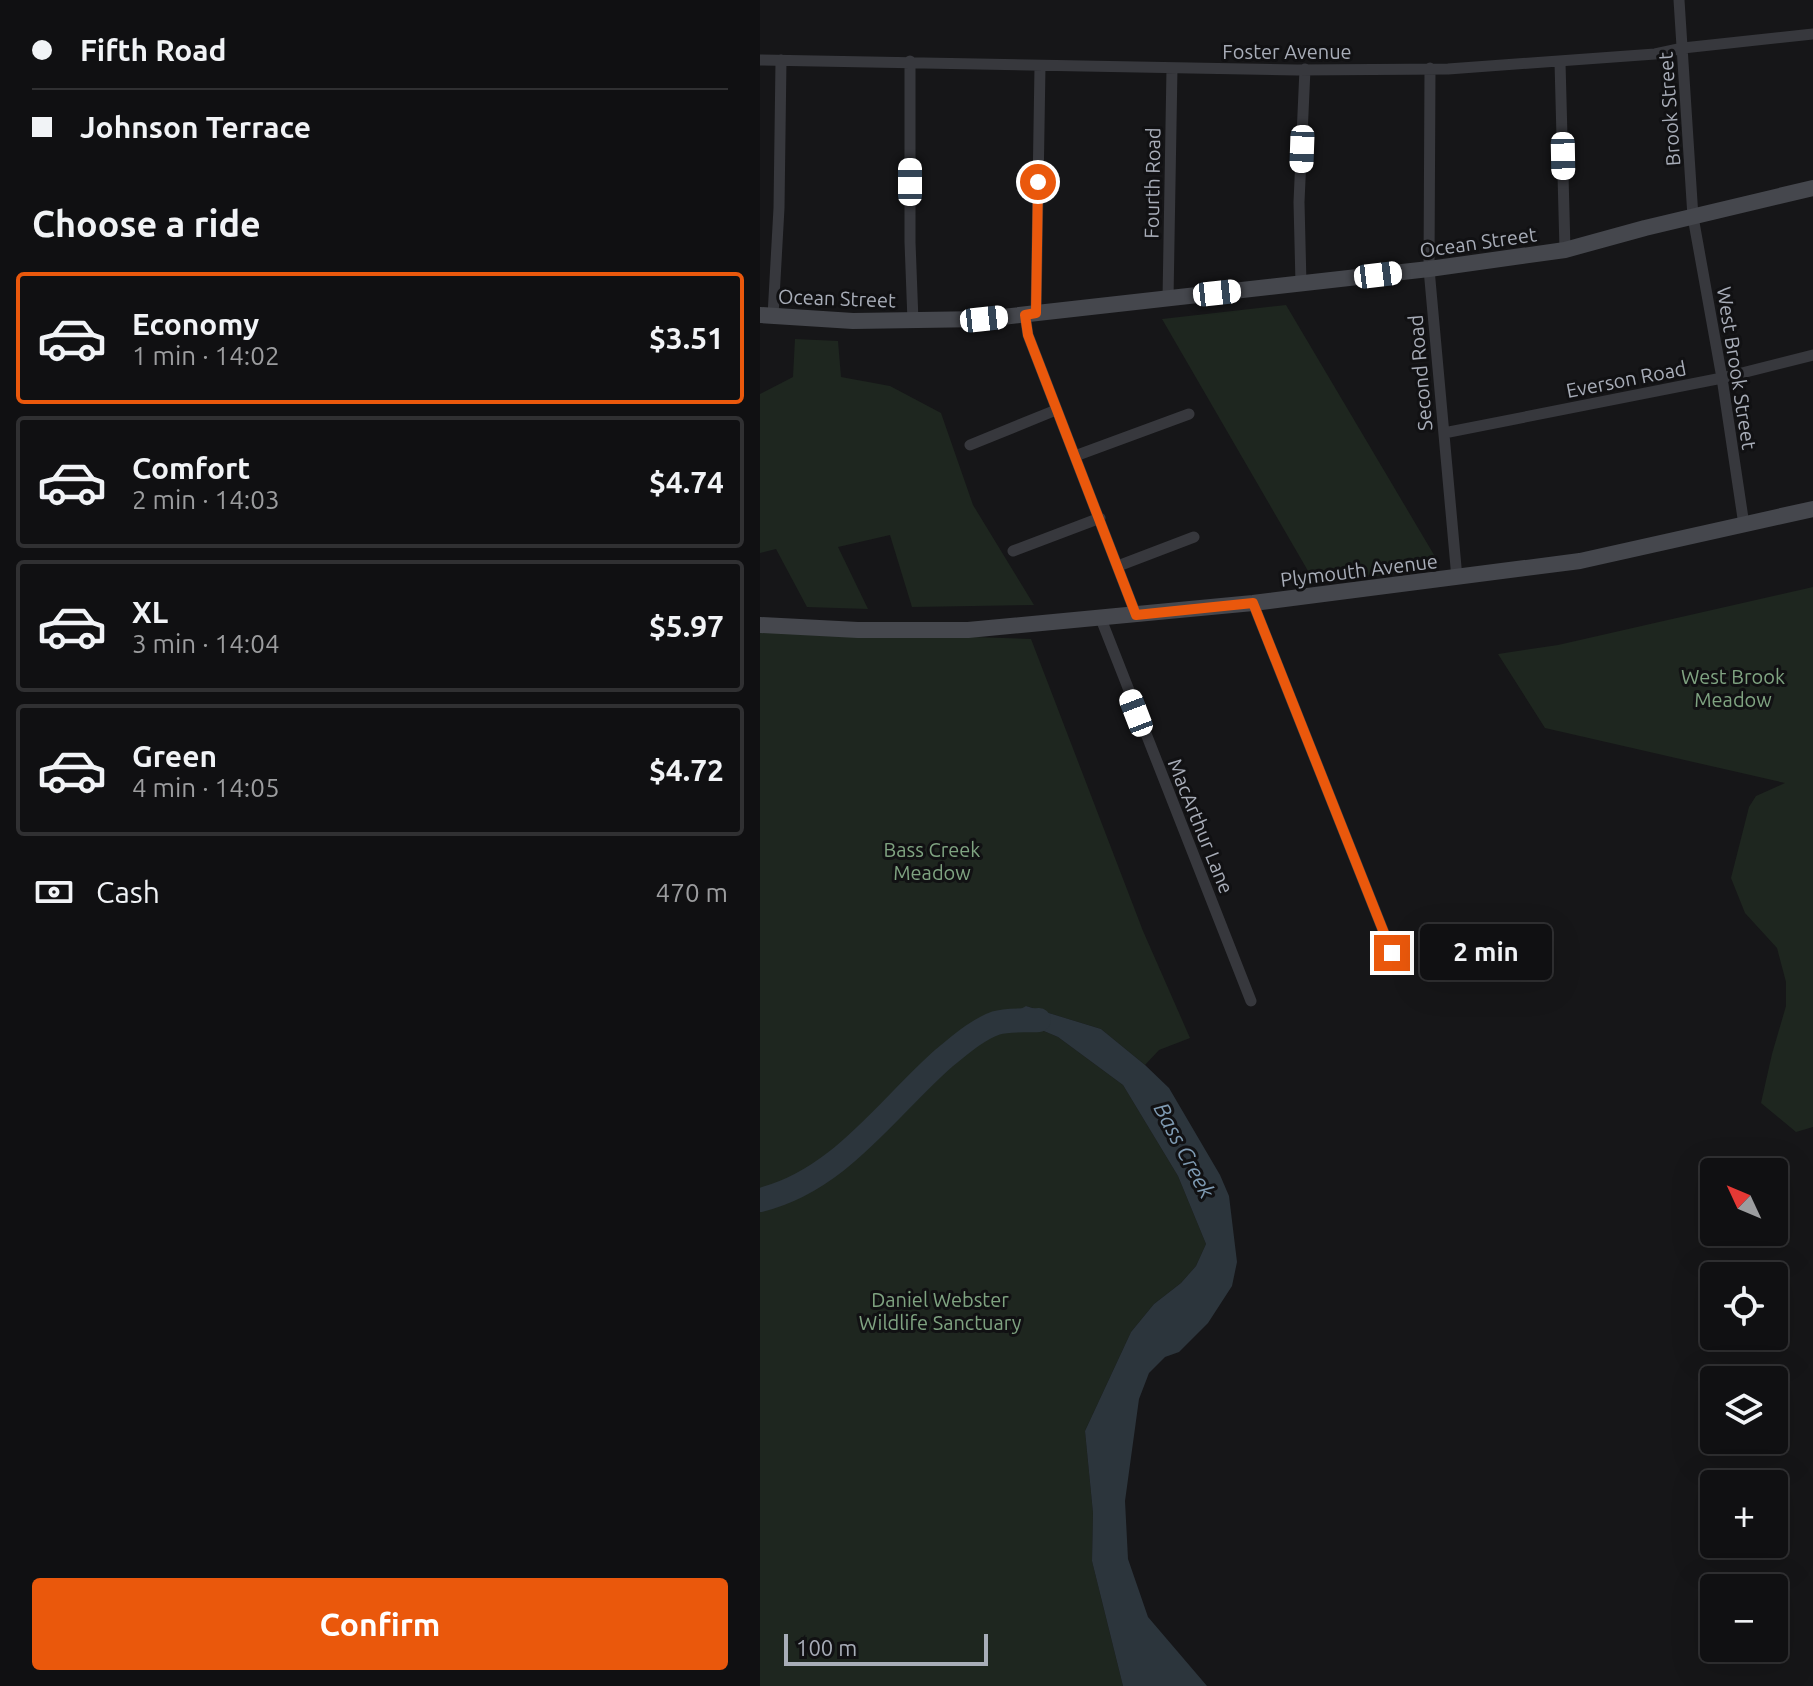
<!DOCTYPE html>
<meta charset="utf-8">
<style>
body{margin:0;font-family:Ubuntu,sans-serif;background:#1e1e20;color:#f1f3f6;height:100vh;display:flex;flex-direction:column;font-size:30px;white-space:nowrap}
*{box-sizing:border-box;margin:0}
p{font-size:26px;color:#9c9d9f}
.icon{flex:none;width:44px;height:44px;fill:none;stroke:currentColor;stroke-width:2;stroke-linecap:round;stroke-linejoin:round}
.map{position:relative;flex:1;overflow:hidden}
.panel{display:flex;flex-direction:column;background:#101012;width:760px}
.panel>*{flex:none}
.top-card{display:grid;align-content:center;height:176px;padding:0 32px;background:#101012}
.needle{width:52px;rotate:314deg}
.controls{position:absolute;left:940px;top:1158px;display:grid;gap:16px}
.controls a{display:grid;place-items:center;width:88px;height:88px;border-radius:8px;background:#101012;box-shadow:0 8px 32px #0002,0 0 0 2px #303032;font-size:40px}
.scale{position:absolute;left:24px;bottom:20px;width:204px;box-sizing:border-box;padding-left:8px;border:4px solid #a8adb8;border-top:0;font-size:22px;line-height:28px;white-space:nowrap;color:#a8adb8;-webkit-text-stroke:6px #111113;paint-order:stroke}
.end{position:absolute;width:36px;height:36px;margin:-18px;border:10px solid #ea580c;background:#fff;box-shadow:0 0 0 4px #fff}
.from{border-radius:50%}
.bubble{position:absolute;height:56px;border-radius:8px;background:#101012;box-shadow:0 8px 32px #0002,0 0 0 2px #303032;font-size:26px;font-weight:700;line-height:56px;text-align:center}
.car{position:absolute;width:24px;height:48px;margin:-24px -12px;border-radius:10px;box-shadow:0 0 6px 2px #0007;background:linear-gradient(#fff 24%,#345 0 40%,#fff 0 76%,#345 0 86%,#fff 0)}
.top-card b{display:flex;align-items:center;gap:28px;height:76px;font-size:30px}
.top-card b+b{border-top:2px solid #303032}
.top-card i{width:20px;height:20px;background:#f1f3f6}
ul{padding:0;list-style:none}
li{display:flex;align-items:center;gap:24px;height:132px;margin:0 16px 12px;padding:0 16px;border:4px solid #303032;border-radius:8px}
li div{flex:1}
li b{display:block;font-size:30px}
li em{font-style:normal;font-weight:700}
li.selected{border-color:#ea580c}
li>.icon{width:72px;height:72px;stroke-width:1.5}
h2{padding:0 32px;font-size:36px;line-height:96px}
.pay{display:flex;align-items:center;gap:20px;height:88px;padding:0 32px;font-size:30px}
.pay p{margin-inline-start:auto}
.button{display:flex;gap:16px;margin-top:auto;padding:16px 32px}
.button a{flex:1;height:92px;border-radius:8px;background:#ea580c;color:#fff;font-size:32px;font-weight:700;line-height:92px;text-align:center}
main{display:flex;flex:1;min-height:0}
.map>svg:first-child{display:block}
</style>
<main>
<section class="panel">
<div class="top-card">
<b><i class="from"></i>Fifth Road</b>
<b><i></i>Johnson Terrace</b>
</div>
<h2>Choose a ride</h2>
<ul>
<li class="selected"><svg class="icon" aria-label="car" viewBox="0 0 24 24"><path d="M5 17H2v-5l4-1 3-4h7l3 4 3 1v5h-3M9 17h6M6 11h13"/><circle cx="7" cy="17" r="2"/><circle cx="17" cy="17" r="2"/></svg><div><b>Economy</b><p>1 min · 14:02</p></div><em>$3.51</em></li>
<li><svg class="icon" aria-label="car" viewBox="0 0 24 24"><path d="M5 17H2v-5l4-1 3-4h7l3 4 3 1v5h-3M9 17h6M6 11h13"/><circle cx="7" cy="17" r="2"/><circle cx="17" cy="17" r="2"/></svg><div><b>Comfort</b><p>2 min · 14:03</p></div><em>$4.74</em></li>
<li><svg class="icon" aria-label="car" viewBox="0 0 24 24"><path d="M5 17H2v-5l4-1 3-4h7l3 4 3 1v5h-3M9 17h6M6 11h13"/><circle cx="7" cy="17" r="2"/><circle cx="17" cy="17" r="2"/></svg><div><b>XL</b><p>3 min · 14:04</p></div><em>$5.97</em></li>
<li><svg class="icon" aria-label="car" viewBox="0 0 24 24"><path d="M5 17H2v-5l4-1 3-4h7l3 4 3 1v5h-3M9 17h6M6 11h13"/><circle cx="7" cy="17" r="2"/><circle cx="17" cy="17" r="2"/></svg><div><b>Green</b><p>4 min · 14:05</p></div><em>$4.72</em></li>
</ul>
<div class="pay"><svg class="icon" aria-label="cash" viewBox="0 0 24 24"><path d="M3 7h18v10H3z"/><circle cx="12" cy="12" r="2"/></svg>Cash<p>470 m</p></div>
<div class="button"><a>Confirm</a></div>
</section>
<div class="map">
<svg width="1053" height="1686" viewBox="0 0 1053 1686">
<rect width="100%" height="100%" fill="#161618"/>
<path fill="#1e261f" d="M526 305 680 565 666 570 555 583 402 319Z
M35 339 78 341 81 377 130 386 181 413 213 505 274 605 152 607 130 535 78 547 108 609 47 607 16 549 0 553V394L33 377Z
M1053 587V1127L1036 1132 1001 1103 1012 1054 1026 1006V982L1017 948 985 913 971 878 989 807 996 796 1025 783 785 728 738 654 798 645Z
M0 630 271 639 383 931 430 1038 399 1050 385 1065 341 1029 266 1006 250 1028 279 1029 298 1037 363 1085 418 1176 446 1244 436 1266 421 1283 394 1304 371 1332 325 1431 333 1513 332 1561 363 1686H0Z"/>
<path fill="#2c353c" d="M266 1006 341 1029 385 1065 409 1088 460 1175 469 1196 477 1262 472 1286 448 1323 419 1352 405 1357 389 1373 379 1399 365 1501 368 1559 388 1617 447 1686H363L332 1561 333 1513 325 1431 371 1332 394 1304 421 1283 436 1266 446 1244 418 1176 363 1085 298 1037 279 1029 250 1028 249 1021 254 1013Z"/>
<g fill="none" stroke-linecap="round" stroke-linejoin="round">
<path stroke="#2c353c" stroke-width="24" d="M0 1200C79 1181 127 1108 184 1058 199 1046 218 1029 236 1023 248 1019 265 1021 279 1020"/>
<path stroke="#37383d" stroke-width="11" d="M919 0 933 217 962 378 984 525
M0 60 537 70 688 69 895 54 923 48 1053 34
M150 61V242L153 321
M800 62 805 250
M670 68 669 269 697 578
M541 284 539 202 545 69
M408 299 412 68
M276 313 280 66
M265 315 268 335 376 615
M13 316 19 208 21 60
M684 433 962 378 1053 355
M210 445 296 410
M315 456 429 414
M253 551 340 518
M358 566 434 537
M493 603 632 953
M341 619 491 1001"/>
<path stroke="#45474d" stroke-width="16" d="M0 315 93 321 224 319 669 269 805 250 885 228 1053 188
M0 625 98 630H208L493 603 820 561 1053 509"/>
</g>
<g fill="none" stroke-linecap="round" stroke-linejoin="round">
<path stroke="#ea580c" stroke-width="10" d="M278 182 276 313 265 315 268 335 376 615 493 603 632 953"/>
</g>
<g text-anchor="middle" dominant-baseline="central" stroke-width="6" stroke-linejoin="round" paint-order="stroke">
<g font-size="20" fill="#a8adb8" stroke="#111113">
<text x="527" y="51">Foster Avenue</text>
<text transform="translate(909 109) rotate(-94)">Brook Street</text>
<text transform="translate(392 183) rotate(-89)">Fourth Road</text>
<text transform="translate(718 242) rotate(-8)">Ocean Street</text>
<text transform="translate(77 298) rotate(2)">Ocean Street</text>
<text transform="translate(977 368) rotate(81)">West Brook Street</text>
<text transform="translate(660 373) rotate(-95)">Second Road</text>
<text transform="translate(866 379) rotate(-11)">Everson Road</text>
<text transform="translate(599 570) rotate(-7)">Plymouth Avenue</text>
<text transform="translate(441 826) rotate(68)">MacArthur Lane</text>
</g>
<g font-size="20" fill="#7fa381" stroke="#111113">
<text x="973" y="676">West Brook<tspan x="973" dy="23">Meadow</tspan></text>
<text x="172" y="849">Bass Creek<tspan x="172" dy="23">Meadow</tspan></text>
<text x="180" y="1299">Daniel Webster<tspan x="180" dy="23">Wildlife Sanctuary</tspan></text>
</g>
<g font-size="22" font-style="italic" fill="#7f9bb3" stroke="#111113">
<text transform="translate(425 1150) rotate(62)">Bass Creek</text>
</g>
</g>
</svg>
<div class="controls">
<a><svg class="needle" viewBox="-14 -14 28 28"><path d="M0-13l5 13h-10z" fill="#e53935"/><path d="M0 13l5-13h-10z" fill="#9c9d9f"/></svg></a>
<a><svg class="icon" aria-label="locate" viewBox="0 0 24 24"><circle cx="12" cy="12" r="6"/><path d="M12 2v4M12 18v4M2 12h4M18 12h4"/></svg></a>
<a><svg class="icon" aria-label="layers" viewBox="0 0 24 24"><path d="M12 4l9 5-9 5-9-5zM3 14l9 5 9-5"/></svg></a>
<a>+</a>
<a>−</a>
</div>
<div class="scale">100 m</div>
<i class="end from" style="left:278px;top:182px"></i>
<i class="end" style="left:632px;top:953px"></i>
<div class="bubble" style="left:660px;top:924px;width:132px">2 min</div>
<i class="car" style="left:542px;top:149px;rotate:182deg"></i>
<i class="car" style="left:803px;top:156px;rotate:179deg"></i>
<i class="car" style="left:150px;top:182px;rotate:0deg"></i>
<i class="car" style="left:618px;top:275px;rotate:83deg"></i>
<i class="car" style="left:457px;top:293px;rotate:84deg"></i>
<i class="car" style="left:224px;top:319px;rotate:84deg"></i>
<i class="car" style="left:376px;top:713px;rotate:339deg"></i>
</div>
</main>
